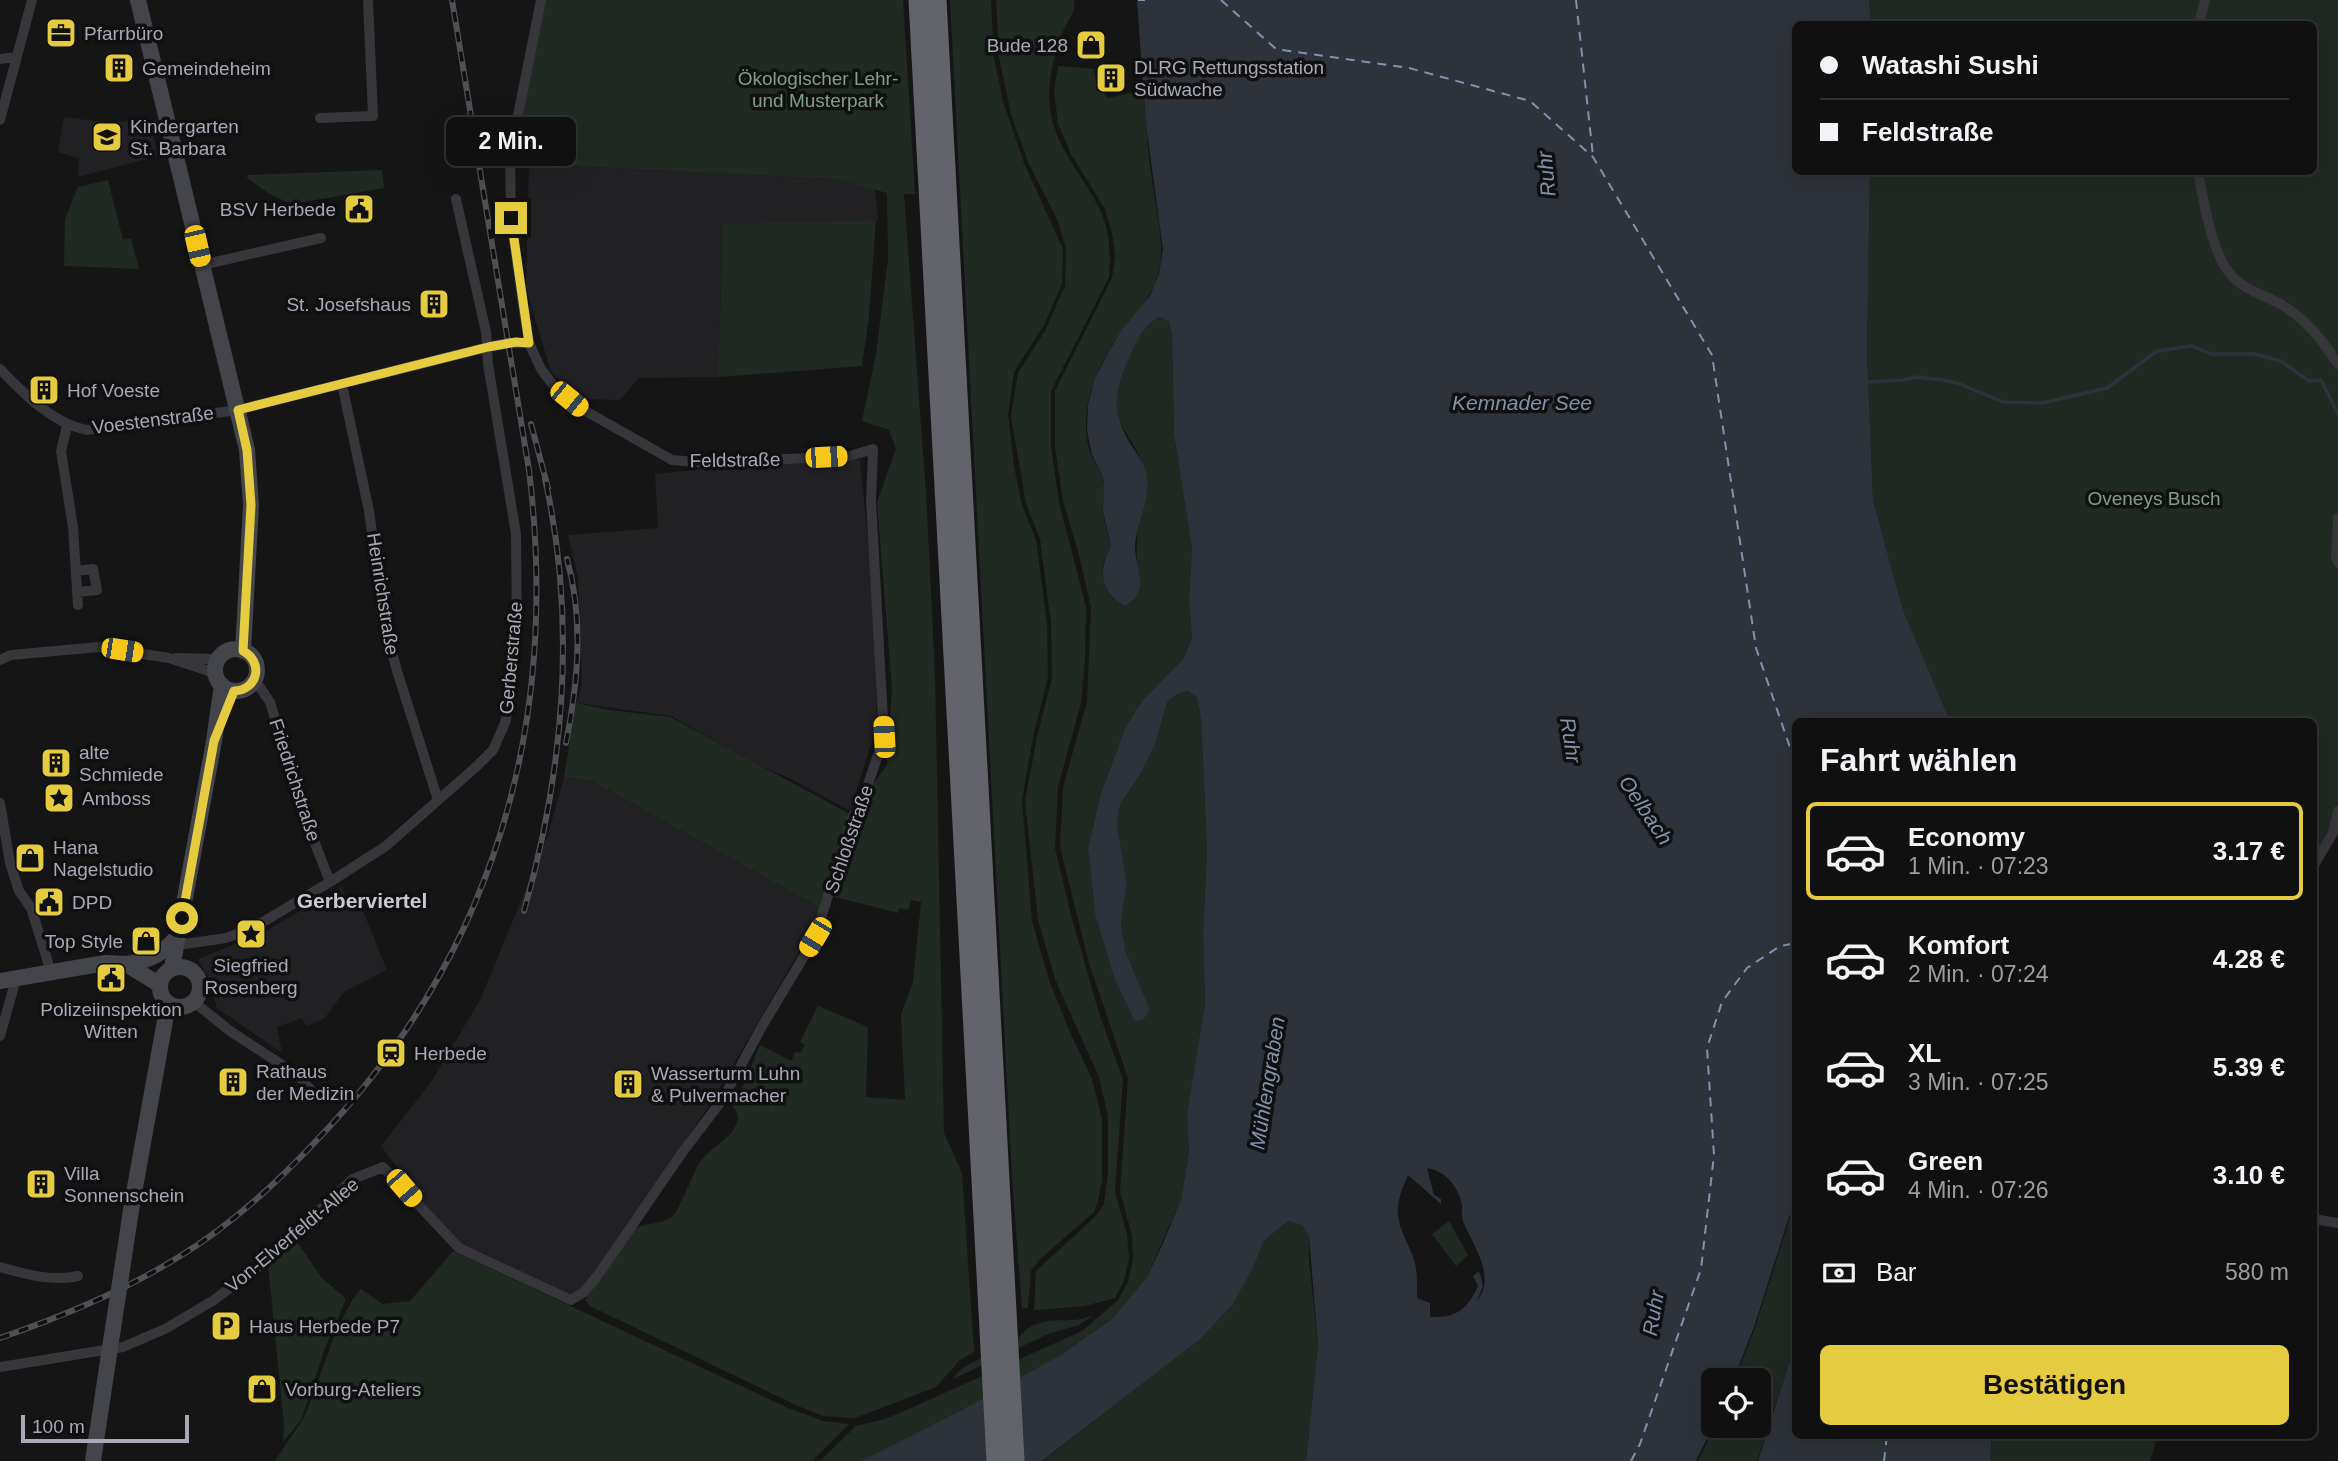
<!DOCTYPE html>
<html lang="de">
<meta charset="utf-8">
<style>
body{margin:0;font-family:Arial,sans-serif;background:#1e1e1e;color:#f1f3f6;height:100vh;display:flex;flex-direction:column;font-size:26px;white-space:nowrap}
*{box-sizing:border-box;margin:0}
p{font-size:23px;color:#9c9d9f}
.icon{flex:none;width:38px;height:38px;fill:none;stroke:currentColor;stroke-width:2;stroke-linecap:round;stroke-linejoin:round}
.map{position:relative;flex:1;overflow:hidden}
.drawer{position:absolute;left:1792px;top:718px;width:525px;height:721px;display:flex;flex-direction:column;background:#101010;border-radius:10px;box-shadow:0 7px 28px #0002,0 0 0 2px #303030}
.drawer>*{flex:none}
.hud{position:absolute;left:1792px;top:21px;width:525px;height:154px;border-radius:10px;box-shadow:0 7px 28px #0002,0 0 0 2px #303030;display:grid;align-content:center;height:154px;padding:0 28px;background:#101010}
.buttons{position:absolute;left:1701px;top:1368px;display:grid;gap:14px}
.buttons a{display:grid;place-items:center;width:70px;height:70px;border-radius:10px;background:#101010;box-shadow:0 7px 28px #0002,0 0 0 2px #303030;font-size:35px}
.scale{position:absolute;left:21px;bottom:18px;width:168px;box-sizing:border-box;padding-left:7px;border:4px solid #a8a9b6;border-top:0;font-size:19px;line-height:24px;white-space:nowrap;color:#a8a9b6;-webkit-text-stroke:5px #101011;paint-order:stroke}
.end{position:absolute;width:32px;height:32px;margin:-16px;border:9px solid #e4cb3f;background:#111;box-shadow:0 0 0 4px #111}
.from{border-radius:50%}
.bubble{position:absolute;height:49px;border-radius:10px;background:#101010;box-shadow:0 7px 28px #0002,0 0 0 2px #303030;font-size:23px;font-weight:800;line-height:49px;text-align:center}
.car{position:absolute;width:21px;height:42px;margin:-21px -10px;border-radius:9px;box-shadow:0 0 5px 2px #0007;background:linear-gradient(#f5c518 24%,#345 0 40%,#f5c518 0 76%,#345 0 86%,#f5c518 0)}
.hud b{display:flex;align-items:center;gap:24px;height:66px;font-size:26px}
.hud b+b{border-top:2px solid #303030}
.hud i{width:18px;height:18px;background:#f1f3f6}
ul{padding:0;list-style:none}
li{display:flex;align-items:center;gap:21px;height:98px;margin:0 14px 10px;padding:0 14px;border:4px solid transparent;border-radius:10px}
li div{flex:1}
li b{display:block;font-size:26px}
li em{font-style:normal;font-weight:800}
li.active{border-color:#e4cb3f}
li>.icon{width:63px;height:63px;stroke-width:1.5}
h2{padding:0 28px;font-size:32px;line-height:84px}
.pay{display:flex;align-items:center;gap:18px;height:77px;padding:0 28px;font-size:26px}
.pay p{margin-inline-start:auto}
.primary-button{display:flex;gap:14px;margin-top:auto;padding:14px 28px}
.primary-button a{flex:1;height:80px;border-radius:10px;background:#e4cb3f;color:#111;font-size:28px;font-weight:800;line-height:80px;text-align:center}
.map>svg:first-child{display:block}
</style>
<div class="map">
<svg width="2338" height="1461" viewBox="0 0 2338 1461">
<rect width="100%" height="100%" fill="#151516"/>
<path fill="#212123" d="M64 117 111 123 149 118 158 156 78 177 79 158 58 152Z
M529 164 836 179 875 189 878 220 723 225 718 377 639 378 620 400 578 399 551 372 526 288Z
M860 460 874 600 877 725 850 811 795 781 754 763 671 716 576 703 582 686 578 578 568 535 658 528 655 474 712 468Z
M564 777 592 781 608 790 820 908 814 926 711 1103 582 1292 571 1295 469 1249 445 1232 381 1146 431 1082 480 1000 547 838Z
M341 887 348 899 357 896 387 970 344 992 324 1019 306 1026 302 1018 277 1027 282 1053 217 1008 212 993 211 982 198 959 261 934Z"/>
<path fill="#212923" d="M538 0H903L915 194H904L926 493 935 675 944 1133 962 1173 974 1352 960 1360 936 1387 855 1418 823 1416 798 1406 590 1306 585 1300 632 1231C645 1221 661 1226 673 1216 678 1211 694 1172 700 1162 710 1147 732 1139 737 1122 740 1115 734 1108 731 1102L743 1086 760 1045 791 1061 795 1052 800 1053 805 1045 800 1042 818 1006 868 1027 866 1097 905 1100 901 1014 913 982 921 902 911 900 909 910 899 908 898 913 835 897 874 783 887 765 892 689 877 502 896 449 889 430 862 421 876 354 888 259 887 193 836 179 529 164 506 165Z
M950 0H991L994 58 1003 101 1024 163 1063 249 1062 284 1044 325 1014 372 1008 415 1014 466 1022 505 1036 540 1047 623 1048 677 1033 737 1022 800 1032 921 1050 983 1069 1030 1092 1079 1102 1119V1180L1098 1201 1094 1212 1039 1260 1031 1271 1028 1308 1022 1309 1012 1177Z
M996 0H1074C1076 13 1069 18 1064 29 1054 53 1047 82 1050 108 1054 146 1083 175 1099 208 1110 230 1111 254 1109 277L1051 391V446L1059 502 1086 607 1085 660 1081 703 1058 787 1055 848 1072 919 1098 1010 1123 1080 1115 1192 1127 1234 1129 1258 1124 1281 1115 1298 1085 1306 1034 1310 1036 1271 1097 1215 1104 1204 1108 1173V1116L1099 1077 1055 979 1038 920 1025 801 1037 737 1052 678 1051 623 1040 539 1026 504 1011 416 1018 373 1046 329 1065 286 1066 249 1058 221 1028 162 1011 114 999 58Z
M1869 0H2338V820L2314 866V721H1950L1903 610 1873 500 1867 352 1870 172H2314V24H1871Z
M1058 66 1094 69 1096 84 1108 98 1143 90C1146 122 1148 155 1153 186 1157 215 1165 242 1159 271 1153 301 1126 322 1111 347 1092 378 1078 419 1091 455 1095 463 1101 469 1103 479 1106 489 1102 500 1103 511 1104 523 1108 535 1111 547 1098 568 1101 581 1114 600L1138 569C1133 533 1145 496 1140 460 1139 450 1120 427 1116 412 1110 387 1137 327 1160 317L1169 322 1172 334 1174 435 1192 548 1189 599 1192 638 1183 659 1142 701 1126 726 1101 793 1088 848 1095 914 1135 1022 1145 1018 1150 1009 1126 953 1121 924 1127 884 1117 825 1120 805 1142 771 1155 745 1167 702 1177 694 1188 691 1197 697 1201 718 1207 850 1203 934 1205 1001 1187 1116 1189 1153 1181 1199 1147 1277 1112 1319 1062 1354 1037 1368 960 1411 861 1461H820L856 1426 885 1419 911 1408 1082 1331 1118 1300 1128 1282 1133 1259 1132 1235 1120 1192 1128 1078 1089 963 1060 847 1063 787 1087 702 1091 607 1079 555 1063 501 1055 446V391L1112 278 1115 256 1112 233 1105 209 1072 156 1058 124 1054 90Z
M382 170 384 188 304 202H286L265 191 247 178 248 175Z
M108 180 123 240 131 238 139 269 64 266 65 219 78 187Z
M876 220 869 316 862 366 718 377 723 224Z
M576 703 609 710 670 717 850 814 840 837 820 908 608 790 592 781 564 777Z
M1795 1201V1344L1757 1461H1698L1715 1426H1759V1381H1734L1755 1328Z
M1288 1221 1302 1224 1309 1236V1260L1318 1344 1306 1461H1043L1153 1375 1253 1268 1264 1241Z
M1449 1221 1468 1255 1456 1266 1432 1234Z
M295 1239 322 1278 346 1299 324 1351 301 1420 283 1442 284 1424 268 1263Z
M453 1251 788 1408 823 1421 849 1424 812 1461H275L305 1416 337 1329 353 1299 361 1289 382 1304 410 1301Z
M1094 1315 1079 1325 1048 1334 953 1379C964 1359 997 1356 1014 1342 1023 1334 1027 1326 1040 1323 1060 1317 1073 1324 1094 1315Z
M1992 1435H2158L2150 1461H1990Z"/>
<path fill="#2e333b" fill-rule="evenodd" d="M1137 0H1869L1871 24H1796V172H1870L1867 352 1873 500 1903 610 1950 721H1796L1795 1198 1754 1327 1733 1381H1713V1426L1696 1461H1306L1318 1344 1309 1236 1302 1225 1288 1221 1264 1241 1253 1268 1232 1305 1200 1339 1042 1461H861L960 1411 1062 1354 1112 1319 1147 1277 1164 1241 1181 1199 1189 1153 1187 1115 1205 1002 1203 934 1207 850 1201 718 1197 697 1188 691 1177 694 1167 702 1155 745 1142 771 1120 805 1117 825 1127 884 1121 924 1126 953 1150 1009 1145 1018 1135 1022 1115 979 1095 914 1088 848 1101 793 1126 726 1142 701 1183 659 1192 638 1189 599 1192 548 1174 435 1172 334 1169 322 1160 317C1146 323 1137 340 1131 354 1114 390 1110 410 1131 445 1137 454 1144 463 1146 473 1152 499 1136 522 1135 547 1135 561 1143 577 1139 590 1136 598 1132 601 1125 606 1101 594 1097 570 1111 547L1103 511 1104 481 1100 470 1092 455 1087 430 1088 405 1095 378 1109 351 1121 331 1150 296 1159 274 1163 249 1146 124ZM1427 1168C1446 1171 1458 1186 1462 1205 1463 1211 1461 1216 1463 1221 1473 1246 1497 1276 1477 1301L1483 1286 1479 1271 1473 1276 1478 1286C1467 1310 1456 1318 1430 1317V1303L1417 1298C1417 1284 1418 1268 1412 1254 1397 1220 1391 1213 1408 1175L1441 1204V1199L1434 1195Z
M1795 1344 1796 1435H1992L1990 1461H1758Z"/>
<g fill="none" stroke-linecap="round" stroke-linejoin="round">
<path stroke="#2e333b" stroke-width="3.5" d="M1869 382 1903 380 1916 377 1943 380 1960 384 2003 402 2042 403 2107 388 2157 351 2192 346 2211 354H2254L2281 361 2309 381 2321 380 2338 414"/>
<path stroke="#8191ae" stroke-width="2" stroke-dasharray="9 7" stroke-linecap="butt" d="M1138 0H1145
M1221 0 1276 49 1409 68 1530 101 1593 157 1712 355 1756 648 1796 765
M1576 0 1593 156
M1631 1461 1640 1444 1701 1269 1714 1155 1707 1048 1722 1002 1747 968 1780 946 1796 943
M1884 1461 1887 1435"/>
<path stroke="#36363b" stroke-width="10" d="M2199 24 2205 0
M0 59 16 57
M320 118 373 116 368 0
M0 120 32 0
M2198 172C2204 201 2211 252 2231 275 2244 290 2265 295 2282 305 2307 320 2322 340 2338 364
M202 265 321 238
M0 369C24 394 51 422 86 430L238 410 488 347 508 343H529
M342 384 369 511 385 625 397 671 438 800
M67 426 61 451 73 527 78 605
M2338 518 2336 556 2338 563
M76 571 93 569 97 590 77 592
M176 658 218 659
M0 660 11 655 99 647 169 658 215 673
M255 680 270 702 311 833 330 882
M0 803 10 863 19 891 31 908 51 972
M2314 865 2333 833 2338 811
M185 944 226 938 253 928 330 882 386 846 477 766 493 750 505 723 511 698 517 634 516 534 488 364 486 332 456 199
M194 1002 230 1031 299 1076 310 1089
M0 1036 16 979
M2314 1219 2338 1223
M0 1267C25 1274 51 1282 78 1276
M0 1367 123 1347 165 1329 214 1300 264 1262 353 1179 383 1167 459 1248 571 1300 584 1292 598 1275 684 1150 723 1099 761 1028 815 938 851 821 866 790 884 737 871 501 873 449 850 456 707 463 672 460 582 409 556 389 541 369 529 343 523 305 511 218 510 155 541 0"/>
<path stroke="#44454b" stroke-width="16" d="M138 0 247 450 251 505 243 651
M215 670a21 21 0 1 1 42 0a21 21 0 1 1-42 0Z
M126 964C150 961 162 954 177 937
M160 987a20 20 0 1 1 40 0a20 20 0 1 1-40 0Z
M172 968 214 741 222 685
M0 981 105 963 126 964 160 985
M132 1204 168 1004
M93 1461 108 1361"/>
<path stroke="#63636c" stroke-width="19" d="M918 0 996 1461
M937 0 1015 1461"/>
<g stroke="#4f5056" stroke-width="6">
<path id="rail" d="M531 424 548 488
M566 743C578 682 584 620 567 559
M524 911C564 771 577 622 545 479
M0 1338C61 1317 122 1292 177 1258 230 1226 275 1185 317 1140 495 954 560 724 529 470L452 0"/>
</g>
<use href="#rail" stroke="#101011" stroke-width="3.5" stroke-dasharray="10" stroke-linecap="butt"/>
<path stroke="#44454b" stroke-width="16" d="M108 1361 132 1204"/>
</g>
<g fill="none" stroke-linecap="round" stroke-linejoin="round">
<path stroke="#e4cb3f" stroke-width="9" d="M182 918 214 741 234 691C258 690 264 662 243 651L251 505 247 450 238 410 488 347 516 342 529 343 511 218"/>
</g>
<defs>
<g id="office-square" transform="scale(1.575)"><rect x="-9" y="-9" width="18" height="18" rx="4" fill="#e4cb3f" stroke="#101011"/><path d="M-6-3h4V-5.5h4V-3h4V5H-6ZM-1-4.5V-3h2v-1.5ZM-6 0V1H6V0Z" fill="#111"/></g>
<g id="shop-square" transform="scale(1.575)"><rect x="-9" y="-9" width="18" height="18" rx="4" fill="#e4cb3f" stroke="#101011"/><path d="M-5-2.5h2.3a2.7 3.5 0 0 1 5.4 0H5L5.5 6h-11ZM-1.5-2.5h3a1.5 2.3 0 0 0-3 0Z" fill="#111"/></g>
<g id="building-square" transform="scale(1.575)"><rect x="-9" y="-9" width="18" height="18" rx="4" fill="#e4cb3f" stroke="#101011"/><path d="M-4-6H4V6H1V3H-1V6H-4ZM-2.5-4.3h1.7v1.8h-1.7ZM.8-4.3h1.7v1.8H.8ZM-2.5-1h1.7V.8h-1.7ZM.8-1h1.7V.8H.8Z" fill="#111"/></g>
<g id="school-square" transform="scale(1.575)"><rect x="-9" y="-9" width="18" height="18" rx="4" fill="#e4cb3f" stroke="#101011"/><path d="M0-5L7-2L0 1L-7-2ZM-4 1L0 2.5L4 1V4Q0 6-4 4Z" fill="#111"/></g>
<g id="civic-square" transform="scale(1.575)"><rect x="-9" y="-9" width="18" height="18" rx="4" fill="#e4cb3f" stroke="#101011"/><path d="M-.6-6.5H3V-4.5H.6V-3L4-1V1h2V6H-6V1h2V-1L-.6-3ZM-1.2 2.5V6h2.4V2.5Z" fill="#111"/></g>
<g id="sight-square" transform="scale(1.575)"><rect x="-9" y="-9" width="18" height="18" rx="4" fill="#e4cb3f" stroke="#101011"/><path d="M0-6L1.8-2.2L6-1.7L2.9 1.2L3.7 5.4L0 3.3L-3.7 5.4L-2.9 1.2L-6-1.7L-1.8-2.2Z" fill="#111"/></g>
<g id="station-square" transform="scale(1.575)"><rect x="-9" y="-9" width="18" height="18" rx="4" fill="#e4cb3f" stroke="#101011"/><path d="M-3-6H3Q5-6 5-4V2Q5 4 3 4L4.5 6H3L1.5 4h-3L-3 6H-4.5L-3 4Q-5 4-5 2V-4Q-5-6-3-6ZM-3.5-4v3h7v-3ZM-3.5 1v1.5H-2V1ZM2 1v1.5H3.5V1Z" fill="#111"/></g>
<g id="parking-square" transform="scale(1.575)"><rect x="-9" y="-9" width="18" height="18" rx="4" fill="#e4cb3f" stroke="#101011"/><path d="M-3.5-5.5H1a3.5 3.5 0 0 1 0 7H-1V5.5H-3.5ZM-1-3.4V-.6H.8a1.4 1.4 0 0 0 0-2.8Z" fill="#111"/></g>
</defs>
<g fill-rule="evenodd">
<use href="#office-square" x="61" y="33"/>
<use href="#shop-square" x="1091" y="45"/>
<use href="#building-square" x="119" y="68"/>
<use href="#building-square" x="1111" y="78"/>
<use href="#school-square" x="107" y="137"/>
<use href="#civic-square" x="359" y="209"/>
<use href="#building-square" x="434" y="304"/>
<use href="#building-square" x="44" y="390"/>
<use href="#building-square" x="56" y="763"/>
<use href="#sight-square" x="59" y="798"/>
<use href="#shop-square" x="30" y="858"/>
<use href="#civic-square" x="49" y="902"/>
<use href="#sight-square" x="251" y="934"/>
<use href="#shop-square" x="146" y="941"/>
<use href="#civic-square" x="111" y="978"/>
<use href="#station-square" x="391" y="1053"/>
<use href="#building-square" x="233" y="1082"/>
<use href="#building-square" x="628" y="1084"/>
<use href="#building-square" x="41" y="1184"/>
<use href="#parking-square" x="226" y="1326"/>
<use href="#shop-square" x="262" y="1389"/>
</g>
<g text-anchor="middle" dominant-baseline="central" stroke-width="7" stroke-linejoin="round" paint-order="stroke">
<g font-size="19" fill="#a8a9b6" stroke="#101011" text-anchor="start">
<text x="84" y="33">Pfarrbüro</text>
<text x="1068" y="45" text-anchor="end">Bude 128</text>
<text x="1134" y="67">DLRG Rettungsstation<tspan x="1134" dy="22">Südwache</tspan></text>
<text x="142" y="68">Gemeindeheim</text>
<text x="130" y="126">Kindergarten<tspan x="130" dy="22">St. Barbara</tspan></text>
<text x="336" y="209" text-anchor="end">BSV Herbede</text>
<text x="411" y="304" text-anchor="end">St. Josefshaus</text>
<text x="67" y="390">Hof Voeste</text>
<text x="79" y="752">alte<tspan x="79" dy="22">Schmiede</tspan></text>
<text x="82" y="798">Amboss</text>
<text x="53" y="847">Hana<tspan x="53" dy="22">Nagelstudio</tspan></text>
<text x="72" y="902">DPD</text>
<text x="123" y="941" text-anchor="end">Top Style</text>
<text x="251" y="965" text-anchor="middle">Siegfried<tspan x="251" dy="22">Rosenberg</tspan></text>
<text x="111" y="1009" text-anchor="middle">Polizeiinspektion<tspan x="111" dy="22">Witten</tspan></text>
<text x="414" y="1053">Herbede</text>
<text x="256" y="1071">Rathaus<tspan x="256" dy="22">der Medizin</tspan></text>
<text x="651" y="1073">Wasserturm Luhn<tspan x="651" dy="22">&amp; Pulvermacher</tspan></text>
<text x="64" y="1173">Villa<tspan x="64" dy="22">Sonnenschein</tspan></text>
<text x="249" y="1326">Haus Herbede P7</text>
<text x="285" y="1389">Vorburg-Ateliers</text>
</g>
<g font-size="19" fill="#809f88" stroke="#101011">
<text x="818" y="78">Ökologischer Lehr-<tspan x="818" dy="22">und Musterpark</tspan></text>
<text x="2154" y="498">Oveneys Busch</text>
</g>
<g font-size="19" fill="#a8a9b6" stroke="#101011">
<text transform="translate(153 420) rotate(-7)">Voestenstraße</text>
<text transform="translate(735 460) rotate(-1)">Feldstraße</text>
<text transform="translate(383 594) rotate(81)">Heinrichstraße</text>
<text transform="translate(511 658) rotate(-85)">Gerberstraße</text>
<text transform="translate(295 780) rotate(72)">Friedrichstraße</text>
<text transform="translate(849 839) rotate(-71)">Schloßstraße</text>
<text transform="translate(292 1235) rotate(-40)">Von-Elverfeldt-Allee</text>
</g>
<g font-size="21" font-style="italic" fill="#8191ae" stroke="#101011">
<text transform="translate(1546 174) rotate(-95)">Ruhr</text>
<text x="1522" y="402">Kemnader See</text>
<text transform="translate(1571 740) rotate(81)">Ruhr</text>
<text transform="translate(1646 810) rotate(56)">Oelbach</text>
<text transform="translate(1267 1083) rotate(-81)">Mühlengraben</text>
<text transform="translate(1653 1313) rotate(-80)">Ruhr</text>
</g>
<g font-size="21" font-weight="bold" fill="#c8c9d2" stroke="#101011">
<text x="362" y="900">Gerberviertel</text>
</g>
</g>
</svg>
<div class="buttons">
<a><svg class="icon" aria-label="locate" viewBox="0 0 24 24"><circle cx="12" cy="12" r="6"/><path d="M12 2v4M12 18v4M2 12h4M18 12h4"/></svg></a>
</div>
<div class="scale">100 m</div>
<i class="end from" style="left:182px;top:918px"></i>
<i class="end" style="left:511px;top:218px"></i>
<div class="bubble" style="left:446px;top:117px;width:130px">2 Min.</div>
<i class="car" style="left:197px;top:246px;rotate:167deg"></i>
<i class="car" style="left:569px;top:399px;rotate:129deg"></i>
<i class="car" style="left:826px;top:457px;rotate:87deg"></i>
<i class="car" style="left:122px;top:650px;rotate:99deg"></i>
<i class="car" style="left:884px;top:737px;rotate:357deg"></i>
<i class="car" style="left:815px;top:937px;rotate:211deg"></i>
<i class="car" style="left:404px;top:1188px;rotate:139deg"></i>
<div class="hud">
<b><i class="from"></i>Watashi Sushi</b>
<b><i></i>Feldstraße</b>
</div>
<section class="drawer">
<h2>Fahrt wählen</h2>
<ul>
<li class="active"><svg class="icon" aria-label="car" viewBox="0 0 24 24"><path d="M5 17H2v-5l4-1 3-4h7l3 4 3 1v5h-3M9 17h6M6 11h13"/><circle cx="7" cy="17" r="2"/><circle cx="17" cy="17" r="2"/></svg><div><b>Economy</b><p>1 Min. · 07:23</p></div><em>3.17 €</em></li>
<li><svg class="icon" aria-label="car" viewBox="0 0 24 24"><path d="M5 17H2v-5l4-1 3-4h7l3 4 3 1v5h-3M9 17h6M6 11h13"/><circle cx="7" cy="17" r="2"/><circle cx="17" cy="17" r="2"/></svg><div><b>Komfort</b><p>2 Min. · 07:24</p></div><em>4.28 €</em></li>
<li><svg class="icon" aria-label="car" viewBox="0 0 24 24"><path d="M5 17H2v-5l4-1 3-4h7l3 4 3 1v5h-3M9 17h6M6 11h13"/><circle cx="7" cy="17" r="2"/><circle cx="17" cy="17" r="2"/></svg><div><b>XL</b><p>3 Min. · 07:25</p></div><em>5.39 €</em></li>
<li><svg class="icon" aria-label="car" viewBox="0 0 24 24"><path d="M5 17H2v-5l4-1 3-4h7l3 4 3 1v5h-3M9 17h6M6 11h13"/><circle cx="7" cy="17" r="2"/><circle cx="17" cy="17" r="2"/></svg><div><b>Green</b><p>4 Min. · 07:26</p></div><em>3.10 €</em></li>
</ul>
<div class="pay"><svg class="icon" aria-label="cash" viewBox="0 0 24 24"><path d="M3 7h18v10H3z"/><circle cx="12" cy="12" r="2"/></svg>Bar<p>580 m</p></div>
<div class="primary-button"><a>Bestätigen</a></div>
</section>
</div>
